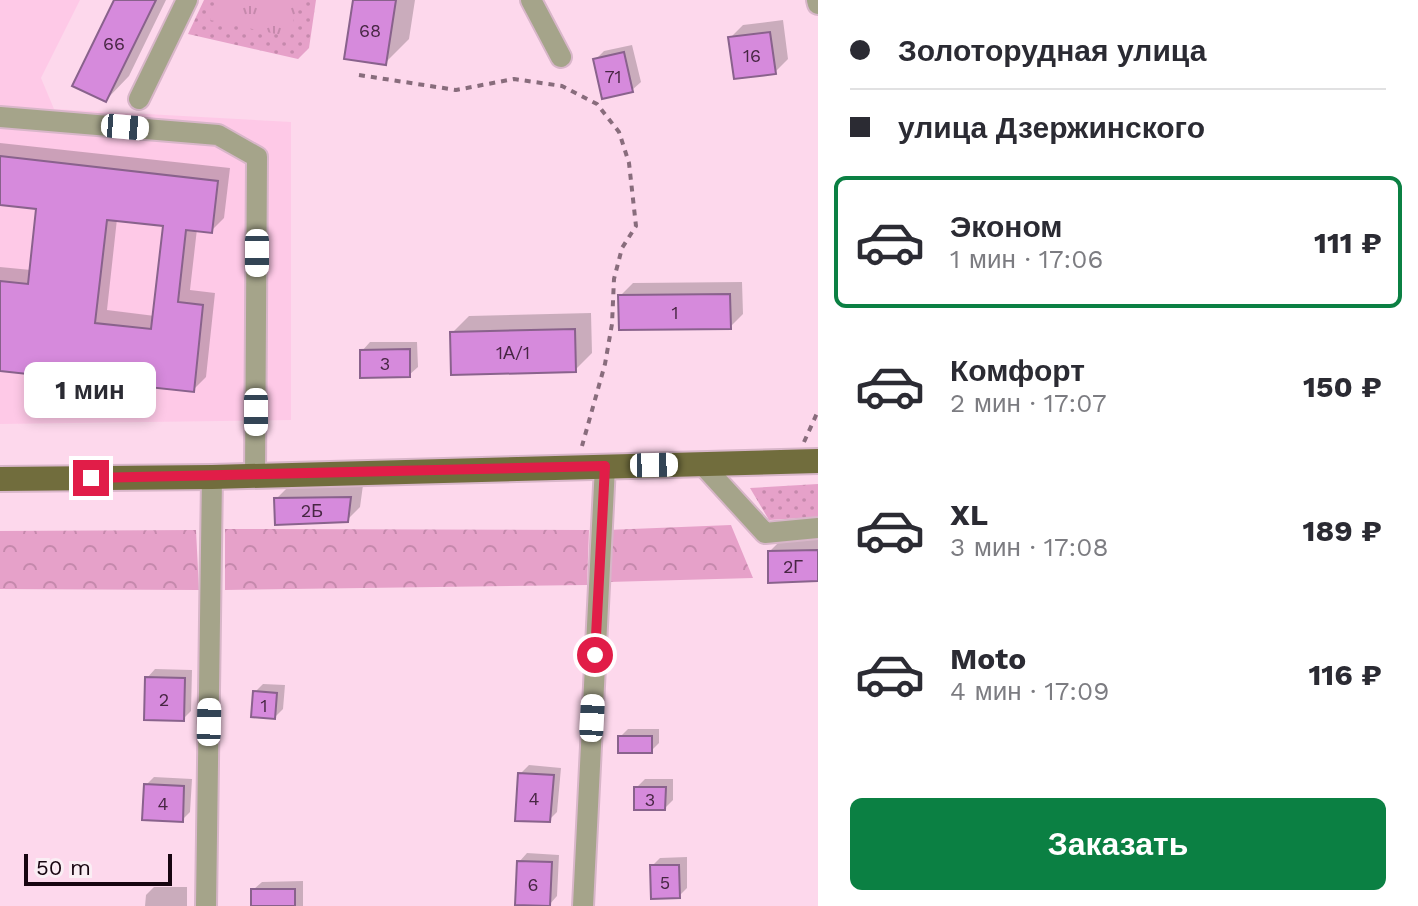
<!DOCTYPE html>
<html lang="ru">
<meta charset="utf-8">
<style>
body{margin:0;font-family:"Work Sans",sans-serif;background:#f7f7f7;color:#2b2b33;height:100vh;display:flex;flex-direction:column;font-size:30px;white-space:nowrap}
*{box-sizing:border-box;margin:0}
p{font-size:26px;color:#7c7c81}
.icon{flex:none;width:44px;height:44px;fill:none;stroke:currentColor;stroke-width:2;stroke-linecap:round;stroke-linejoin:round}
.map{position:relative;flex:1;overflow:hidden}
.panel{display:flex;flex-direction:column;background:#fff;width:600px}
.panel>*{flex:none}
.guide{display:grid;align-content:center;height:176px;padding:0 32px;background:#fff}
.scale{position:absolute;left:24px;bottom:20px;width:148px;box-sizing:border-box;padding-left:8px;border:4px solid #170510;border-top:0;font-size:22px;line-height:28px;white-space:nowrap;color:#170510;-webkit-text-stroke:6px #faeef4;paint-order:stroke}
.end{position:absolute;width:36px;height:36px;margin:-18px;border:10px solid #e11d48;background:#fff;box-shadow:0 0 0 4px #fff}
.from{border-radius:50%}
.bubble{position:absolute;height:56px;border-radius:12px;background:#fff;box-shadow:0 4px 12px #0003;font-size:26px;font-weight:700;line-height:56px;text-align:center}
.car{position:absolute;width:24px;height:48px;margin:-24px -12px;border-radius:10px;box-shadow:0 0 6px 2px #0007;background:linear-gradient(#fff 24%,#345 0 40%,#fff 0 76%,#345 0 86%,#fff 0)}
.guide b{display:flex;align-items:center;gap:28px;height:76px;font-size:30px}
.guide b+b{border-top:2px solid #e1e1e2}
.guide i{width:20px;height:20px;background:#2b2b33}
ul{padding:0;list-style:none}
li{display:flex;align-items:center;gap:24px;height:132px;margin:0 16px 12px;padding:0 16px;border:4px solid transparent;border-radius:12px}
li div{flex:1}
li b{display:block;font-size:30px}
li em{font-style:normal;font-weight:700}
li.on{border-color:#0b8043}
li>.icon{width:72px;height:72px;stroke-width:1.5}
.action{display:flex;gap:16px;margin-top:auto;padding:16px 32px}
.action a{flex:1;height:92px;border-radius:12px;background:#0b8043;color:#fff;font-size:32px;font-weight:700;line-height:92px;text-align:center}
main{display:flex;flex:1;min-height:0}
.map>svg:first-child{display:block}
</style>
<main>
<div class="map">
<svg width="818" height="906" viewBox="0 0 818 906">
<defs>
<pattern id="grass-dots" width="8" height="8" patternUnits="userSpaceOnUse" patternTransform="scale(2)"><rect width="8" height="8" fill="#e6a1c9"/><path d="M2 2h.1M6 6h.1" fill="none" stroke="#c589ac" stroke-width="1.8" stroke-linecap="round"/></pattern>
<pattern id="forest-crowns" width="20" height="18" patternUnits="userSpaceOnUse" patternTransform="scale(2)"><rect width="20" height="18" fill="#e6a1c9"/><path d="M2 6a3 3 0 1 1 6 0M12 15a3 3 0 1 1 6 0" fill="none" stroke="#c589ac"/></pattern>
<pattern id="park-tufts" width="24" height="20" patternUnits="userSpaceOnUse" patternTransform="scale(2)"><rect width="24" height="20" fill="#e6a1c9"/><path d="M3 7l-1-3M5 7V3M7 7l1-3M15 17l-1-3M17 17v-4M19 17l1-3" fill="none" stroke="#c589ac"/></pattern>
</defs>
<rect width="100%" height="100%" fill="#fdd8ec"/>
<path fill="#fec9e7" d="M0 0H80L41 78 54 109 291 122V420L0 424Z"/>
<path fill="url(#grass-dots)" d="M204 0H316L309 48 298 59 188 34Z
M818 484V517L769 520 750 488Z"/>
<path fill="url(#forest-crowns)" d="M731 525 753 578 608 582 607 530Z
M225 529 589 530 587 585 225 590Z
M196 530 199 590 0 589V531Z"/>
<path fill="url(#park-tufts)" d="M220 0H298L290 37 210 20Z"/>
<path fill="#0003" fill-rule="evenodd" d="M116 0H166L129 76 106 100Z
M355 0H415L409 39 385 63Z
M783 20 788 59 775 72 730 38 743 25Z
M632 45 641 82 632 90 595 60 604 51Z
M0 143 230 168 224 218 211 231 197 229 190 290 215 293 206 377 193 390 0 369V267L31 270 38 207 0 203ZM117 219 165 225 155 316 107 310Z
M742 282 743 314 730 327 620 296 633 283Z
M591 313 592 353 575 370 452 333 469 316Z
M370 342H417L418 367 409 375 362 351Z
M363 485 360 507 347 520 276 499 289 486Z
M818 538V579L770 551 782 539Z
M155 669 192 670 191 711 183 719 147 678Z
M263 684 285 685 283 709 275 717 255 692Z
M628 729H659V743L651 751 620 737Z
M529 765 561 768 557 812 549 820 520 774Z
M154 777 192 779 190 812 182 820 146 785Z
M645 779H673V800L665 808 636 788Z
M527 853 559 855 557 896 549 905 519 862Z
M687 857V888L679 896 652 866 660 858Z
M303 881V906H253V890L262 882Z
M154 887H187V906H145L146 895Z"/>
<path fill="#d68adc" stroke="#89628c" stroke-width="2" fill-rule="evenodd" d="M114 0H156L106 102 72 86Z
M353 0H396L386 65 344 59Z
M770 32 776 74 734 79 728 37Z
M624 52 633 92 602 99 593 59Z
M0 156 218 181 212 233 186 230 178 302 203 305 194 392 0 371V281L28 284 36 209 0 205ZM107 220 163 226 151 329 95 323Z
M730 294 731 329 619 330 618 295Z
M575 329 576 372 451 375 450 332Z
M410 349V377L360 378V350Z
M351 497 348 522 275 525 274 498Z
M818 550V581L768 583V551Z
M145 677 185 678 184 721 144 720Z
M253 691 277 693 275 719 251 717Z
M618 736H652V753H618Z
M518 773 554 775 550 822 515 821Z
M144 784 184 786 183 822 142 820Z
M634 787H666L665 810H634Z
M517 861 552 862 550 906 515 905Z
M650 865H679L680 898 651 899Z
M251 889H295V906H251Z"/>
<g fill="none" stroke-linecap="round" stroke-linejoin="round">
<g stroke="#d8b6c9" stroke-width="24">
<path id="minor" d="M531 0 561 57
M817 0 818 4
M139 99 187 0
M0 117 218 135 257 157 255 476
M702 464 765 533 818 528
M206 906 212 477
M583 906 605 466"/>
</g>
<g stroke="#d8b6c9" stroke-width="28">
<path id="major" d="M0 479 212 477 818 461"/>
</g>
<path stroke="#886c7c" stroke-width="4" stroke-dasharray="6 6" stroke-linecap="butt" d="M359 75 456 90 514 79 562 86 597 104 619 132 629 163 636 226 622 248 614 279 612 324 605 364 582 446
M804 442 818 411"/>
<use href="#minor" stroke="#a5a48a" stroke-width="20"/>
<use href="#major" stroke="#716d3d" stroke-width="24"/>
</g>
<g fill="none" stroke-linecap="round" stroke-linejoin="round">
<path stroke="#e11d48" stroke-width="10" d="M91 478 605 466 595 655"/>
</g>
<g text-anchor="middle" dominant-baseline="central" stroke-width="6" stroke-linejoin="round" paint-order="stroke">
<g font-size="18" fill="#472643">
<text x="370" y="30">68</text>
<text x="114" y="43">66</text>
<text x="752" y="55">16</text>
<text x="613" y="76">71</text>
<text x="675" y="312">1</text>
<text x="513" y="352">1А/1</text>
<text x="385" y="363">3</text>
<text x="312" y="510">2Б</text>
<text x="793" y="566">2Г</text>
<text x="164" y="699">2</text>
<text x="264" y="705">1</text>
<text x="534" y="798">4</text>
<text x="650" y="799">3</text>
<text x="163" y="803">4</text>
<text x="665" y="882">5</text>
<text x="533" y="884">6</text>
</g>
</g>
</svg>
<div class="scale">50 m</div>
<i class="end from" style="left:595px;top:655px"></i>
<i class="end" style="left:91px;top:478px"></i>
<div class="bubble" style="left:24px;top:362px;width:132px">1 мин</div>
<i class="car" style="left:125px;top:127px;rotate:95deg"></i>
<i class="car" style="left:257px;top:253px;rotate:180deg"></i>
<i class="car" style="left:256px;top:412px;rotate:180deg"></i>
<i class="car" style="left:654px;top:465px;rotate:89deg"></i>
<i class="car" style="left:592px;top:718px;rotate:3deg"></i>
<i class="car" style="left:209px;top:722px;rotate:1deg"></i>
</div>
<section class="panel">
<div class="guide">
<b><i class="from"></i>Золоторудная улица</b>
<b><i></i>улица Дзержинского</b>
</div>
<ul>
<li class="on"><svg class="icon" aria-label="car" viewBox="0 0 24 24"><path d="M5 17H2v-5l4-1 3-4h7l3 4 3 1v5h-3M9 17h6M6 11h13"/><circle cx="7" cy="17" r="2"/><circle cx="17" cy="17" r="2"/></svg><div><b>Эконом</b><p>1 мин · 17:06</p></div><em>111 ₽</em></li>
<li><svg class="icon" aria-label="car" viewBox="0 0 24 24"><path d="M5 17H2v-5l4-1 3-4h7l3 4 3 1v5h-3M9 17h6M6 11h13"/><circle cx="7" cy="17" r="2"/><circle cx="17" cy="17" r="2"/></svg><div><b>Комфорт</b><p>2 мин · 17:07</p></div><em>150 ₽</em></li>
<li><svg class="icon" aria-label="car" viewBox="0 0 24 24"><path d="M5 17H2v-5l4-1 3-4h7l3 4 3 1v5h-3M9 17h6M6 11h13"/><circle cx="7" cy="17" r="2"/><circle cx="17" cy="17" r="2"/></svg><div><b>XL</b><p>3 мин · 17:08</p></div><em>189 ₽</em></li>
<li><svg class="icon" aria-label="car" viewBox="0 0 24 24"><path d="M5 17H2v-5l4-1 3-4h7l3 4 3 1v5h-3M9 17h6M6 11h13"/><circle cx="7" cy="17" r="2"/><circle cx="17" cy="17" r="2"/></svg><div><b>Moto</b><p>4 мин · 17:09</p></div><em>116 ₽</em></li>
</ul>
<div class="action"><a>Заказать</a></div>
</section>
</main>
